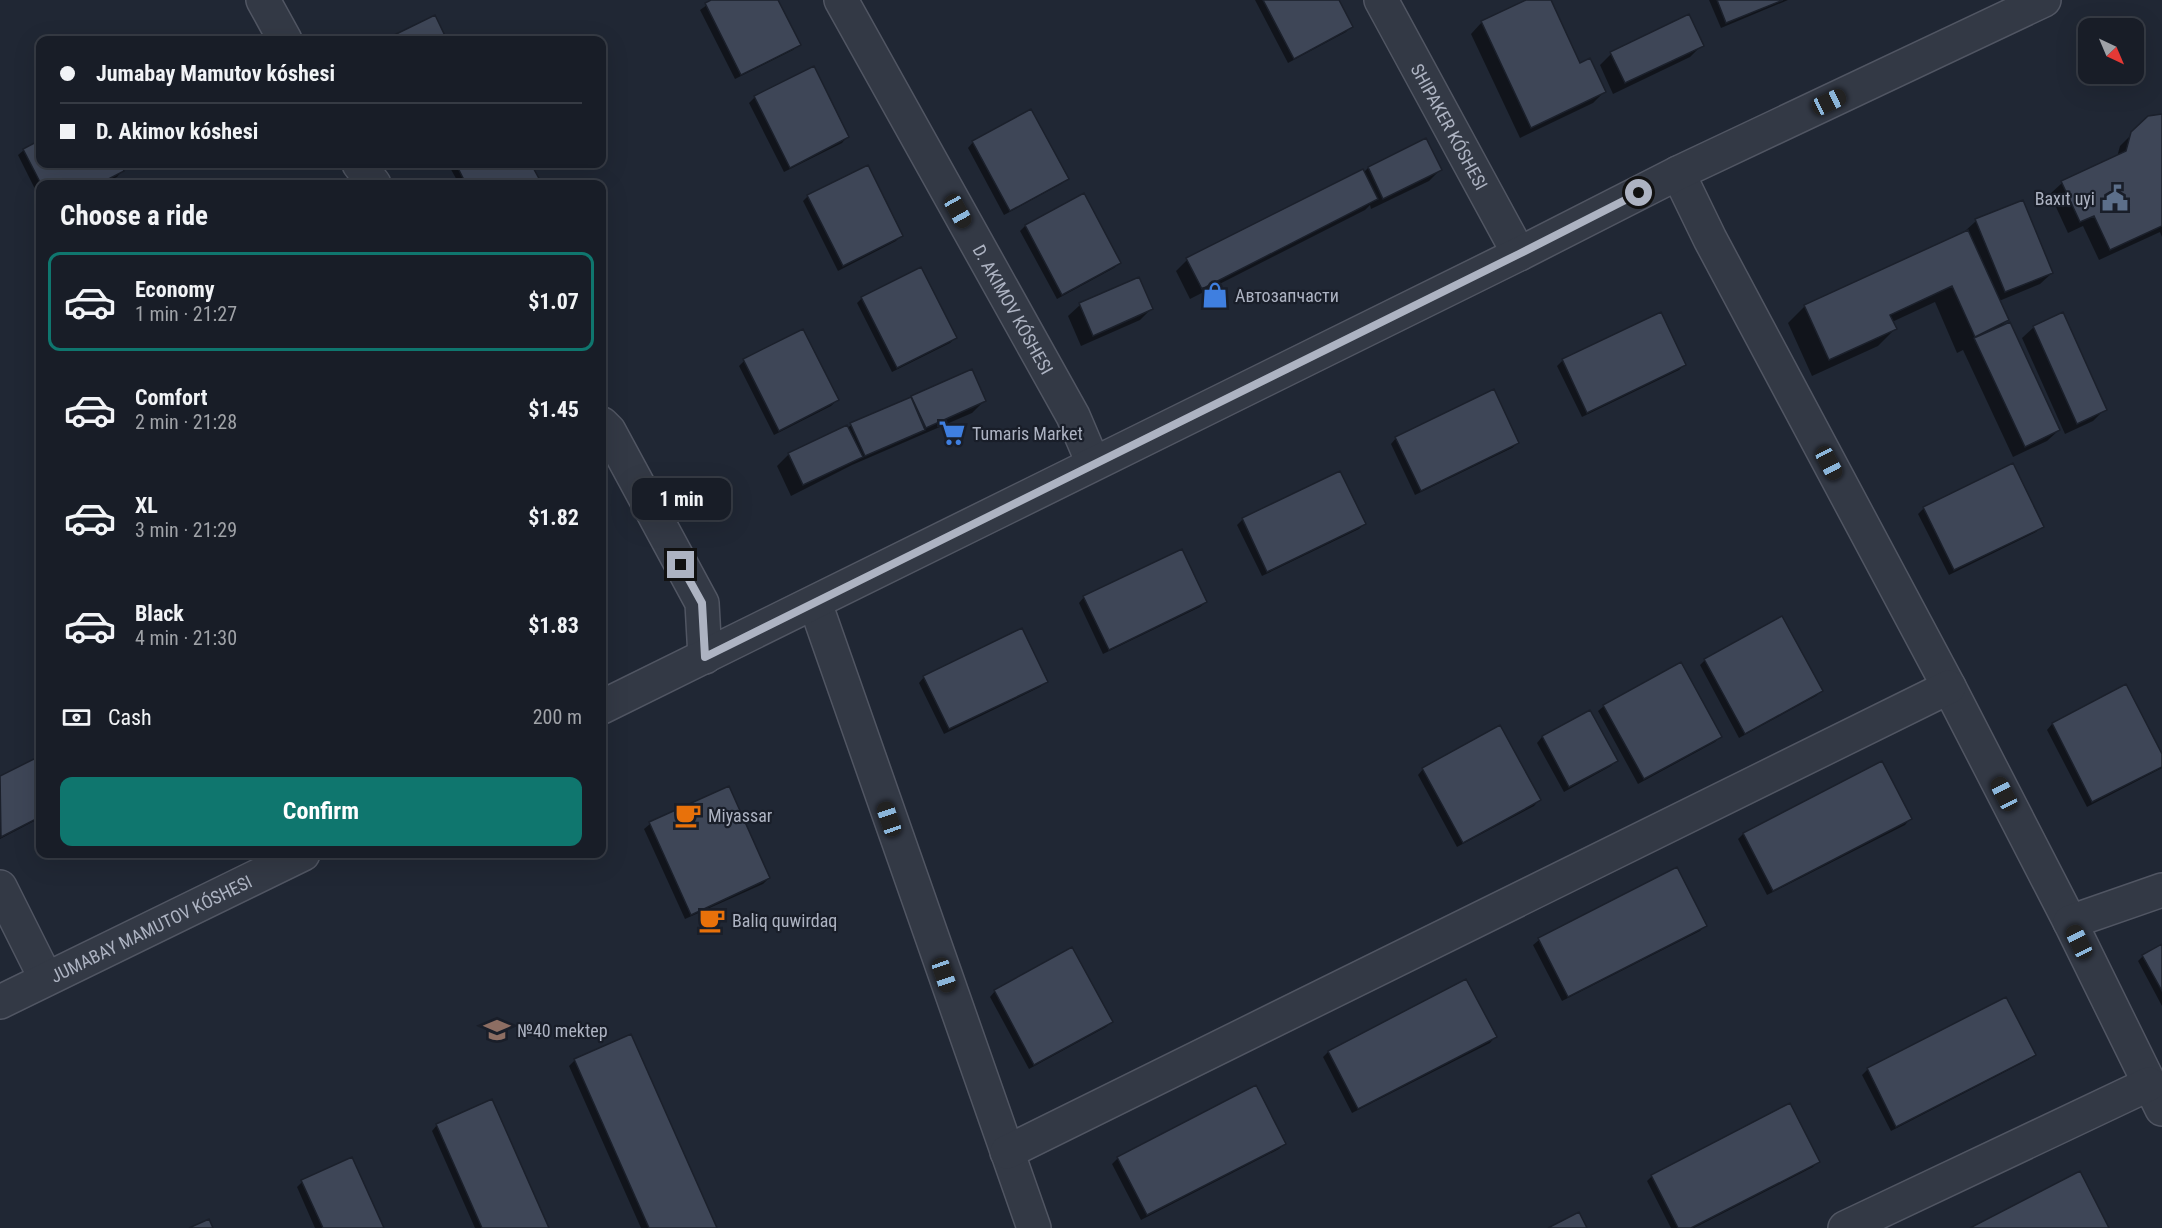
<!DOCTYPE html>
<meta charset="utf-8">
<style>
body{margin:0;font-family:"Roboto Condensed",sans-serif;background:#252a33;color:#f1f3f6;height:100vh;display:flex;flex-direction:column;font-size:22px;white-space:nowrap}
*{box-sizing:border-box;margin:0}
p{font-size:20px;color:#9fa2a7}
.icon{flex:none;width:33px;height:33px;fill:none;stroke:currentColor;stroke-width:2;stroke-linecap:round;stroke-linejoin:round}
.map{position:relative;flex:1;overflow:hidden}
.sheet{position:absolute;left:36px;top:180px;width:570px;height:678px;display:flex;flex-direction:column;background:#181d27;border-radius:12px;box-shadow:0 6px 24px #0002,0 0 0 2px #363b44}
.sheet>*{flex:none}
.banner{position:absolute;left:36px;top:36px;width:570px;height:132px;border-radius:12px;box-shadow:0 6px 24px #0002,0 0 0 2px #363b44;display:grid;align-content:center;height:132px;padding:0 24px;background:#181d27}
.needle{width:39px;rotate:136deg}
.buttons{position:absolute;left:2078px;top:18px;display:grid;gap:12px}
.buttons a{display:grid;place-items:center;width:66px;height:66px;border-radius:12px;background:#181d27;box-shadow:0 6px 24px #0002,0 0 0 2px #363b44;font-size:30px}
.end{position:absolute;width:27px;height:27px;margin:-14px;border:8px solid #adb3c2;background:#111;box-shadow:0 0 0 3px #111}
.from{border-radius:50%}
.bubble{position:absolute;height:42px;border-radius:12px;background:#181d27;box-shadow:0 6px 24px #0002,0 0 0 2px #363b44;font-size:20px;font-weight:700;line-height:42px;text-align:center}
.car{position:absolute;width:18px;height:36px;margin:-18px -9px;border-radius:8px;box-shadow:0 0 4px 2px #0007;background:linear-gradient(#222 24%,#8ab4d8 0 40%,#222 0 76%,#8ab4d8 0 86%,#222 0)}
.banner b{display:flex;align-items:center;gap:21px;height:57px;font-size:22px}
.banner b+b{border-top:2px solid #363b44}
.banner i{width:15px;height:15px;background:#f1f3f6}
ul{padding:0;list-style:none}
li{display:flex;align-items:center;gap:18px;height:99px;margin:0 12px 9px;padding:0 12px;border:3px solid transparent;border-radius:12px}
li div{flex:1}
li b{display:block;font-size:22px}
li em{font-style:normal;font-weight:700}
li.on{border-color:#0f766e}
li>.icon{width:54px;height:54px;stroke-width:1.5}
h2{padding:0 24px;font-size:27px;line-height:72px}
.pay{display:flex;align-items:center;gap:15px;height:66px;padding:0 24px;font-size:22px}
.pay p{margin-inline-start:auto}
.button{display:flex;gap:12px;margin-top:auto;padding:12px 24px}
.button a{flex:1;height:69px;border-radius:12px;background:#0f766e;color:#fff;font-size:24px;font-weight:700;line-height:69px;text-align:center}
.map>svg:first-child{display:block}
</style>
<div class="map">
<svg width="2162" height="1228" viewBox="0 0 2162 1228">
<rect width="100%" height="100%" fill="#202734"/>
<path fill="#0007" d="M714 0H776L799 44 793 50 735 79 700 10Z
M1255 0H1337L1351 26 1346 32 1288 63Z
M1530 0H1549L1580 65 1604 92 1593 103 1520 138 1471 34 1482 22Z
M1709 0H1788L1721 28Z
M434 17 446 40H388Z
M1702 45 1690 57 1613 94 1600 65 1611 54Z
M813 68 847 137 842 143 784 172 749 103 755 97Z
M2162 116V237L2160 232 2099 260 2083 226 2068 233 2050 194 2062 183 2117 157 2120 146 2148 118Z
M1426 140 1440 170 1429 181 1371 209 1370 205 1365 210 1190 299 1176 271 1187 260 1363 173 1368 168Z
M40 141V164H118L122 171 117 177 102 184H40V199L18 155 24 150Z
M973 142 1067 179 1061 184 1004 215 968 148Z
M448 164H529L540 184H459Z
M808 196 901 235 896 241 838 271 803 201Z
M1976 221 2052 273 2040 284 1999 301 2007 320 2000 327 2059 430 2047 441 2013 457 1963 350 1957 353 1935 302 1892 322 1895 329 1878 346 1812 376 1788 323 1805 306 1964 232Z
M1025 226 1120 263 1114 268 1057 299 1020 231Z
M862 298 955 338 950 343 892 372 857 303Z
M1080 305 1151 309 1140 320 1081 346 1068 316Z
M2034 327 2105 409 2093 421 2065 434 2022 338Z
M1563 360 1684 365 1679 370 1582 417 1557 366Z
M744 361 837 400 831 406 774 435 739 366Z
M971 371 984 401 972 413 852 465 791 496 777 466 789 454Z
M1396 438 1518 443 1512 448 1415 495 1391 444Z
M1924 508 2042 526 2036 532 1949 575 1918 514Z
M1243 519 1364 524 1359 529 1262 576 1237 525Z
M1084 597 1206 602 1200 607 1103 654 1079 603Z
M1705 660 1821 691 1816 696 1739 738 1700 665Z
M924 677 1046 682 1040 687 944 734 919 683Z
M2125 687 2162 757V768L2087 807 2047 730 2052 724Z
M1604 706 1720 737 1715 742 1638 784 1598 711Z
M1590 712 1616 761 1611 766 1564 792 1537 743 1542 737Z
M40 757V818L0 839V778Z
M1423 769 1539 800 1534 806 1457 847 1418 775Z
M728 788 769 878 763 884 685 919 644 829 650 824Z
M1910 819 1905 825 1767 895 1738 839 1743 834Z
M1705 925 1700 931 1562 1001 1533 945 1539 940Z
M2162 946V1006L2138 961 2143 956Z
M995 991 1111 1022 1106 1027 1029 1069 990 997Z
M2005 999 2034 1055 2028 1060 1891 1131 1862 1075 1867 1070Z
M1495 1037 1490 1043 1352 1113 1323 1057 1328 1052Z
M575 1060 716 1228H641L569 1066Z
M437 1125 547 1228H475L432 1131Z
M1284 1144 1279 1149 1141 1220 1112 1164 1118 1158Z
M1818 1161 1813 1167 1694 1228H1671L1647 1181 1652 1176Z
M302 1182 382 1228H315L297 1187Z"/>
<path fill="#3e4657" stroke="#1b202b" stroke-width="1.5" d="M711 0H778L801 45 741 75 705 3Z
M1263 0H1339L1353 27 1294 59Z
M1526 0H1551L1580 63 1590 58 1606 92 1531 128 1481 21Z
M1717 0H1783L1726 23Z
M1689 14 1704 46 1625 83 1610 52Z
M435 15 447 40H384Z
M814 66 849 137 790 168 754 96Z
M1031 109 1069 179 1010 211 972 141Z
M2162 114V226L2110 250 2094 216 2080 222 2061 181 2126 151 2131 132 2148 116Z
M1426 138 1442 170 1383 199 1368 167Z
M40 140V164H120L124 171 99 184H41L23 149Z
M456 164H531L542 184H466Z
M868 165 903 236 843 266 807 195Z
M1363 169 1378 199 1202 289 1186 258Z
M1084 193 1121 263 1062 295 1025 225Z
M2023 200 2053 273 2005 292 1975 219Z
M1968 230 2009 320 1975 337 1952 286 1890 315 1897 329 1829 360 1804 305Z
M921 267 957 338 897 368 861 297Z
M1139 277 1153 309 1093 336 1079 303Z
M1661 312 1686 365 1587 413 1562 359Z
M2063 312 2107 410 2077 424 2033 326Z
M2010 322 2060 430 2025 447 1974 338Z
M803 329 839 400 779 431 743 359Z
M972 369 986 401 926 428 911 396Z
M1494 389 1519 443 1421 491 1395 437Z
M911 397 925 430 865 456 850 423Z
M847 425 863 457 803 485 788 453Z
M2013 463 2044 527 1954 570 1923 507Z
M1340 471 1366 524 1267 572 1242 518Z
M1182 549 1207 602 1109 650 1083 596Z
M1782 616 1823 691 1745 734 1704 659Z
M1022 628 1048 682 949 729 923 676Z
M1681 662 1722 737 1644 779 1603 705Z
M2126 684 2162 754V767L2092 802 2052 723Z
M1590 710 1618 761 1569 787 1542 736Z
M1500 725 1541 800 1463 843 1422 768Z
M40 756V817L1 837 0 776Z
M1882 761 1912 819 1773 891 1743 833Z
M729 786 770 878 691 915 649 822Z
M1677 867 1707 926 1568 997 1538 938Z
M2162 944V991L2142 955Z
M1072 947 1113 1022 1034 1065 994 990Z
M1466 979 1497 1037 1358 1109 1328 1051Z
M2006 997 2036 1055 1896 1127 1867 1068Z
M631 1034 717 1228H649L574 1059Z
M1256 1085 1286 1144 1147 1215 1117 1157Z
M492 1099 549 1228H482L436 1124Z
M1790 1103 1820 1162 1691 1228H1678L1651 1175Z
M352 1157 384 1228H323L301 1180Z
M2080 1171 2109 1228H1970Z
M1579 1212 1587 1228H1548Z
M209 1219 213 1228H189Z"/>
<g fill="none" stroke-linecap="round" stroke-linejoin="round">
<g stroke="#515663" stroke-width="36">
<g id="minor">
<path d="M263 0 285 40"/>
<path id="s1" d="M841 0 1073 416 1093 463"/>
<path id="s2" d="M1381 0 1519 254"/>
<path d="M359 164 374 184"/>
<path d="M1678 173 1710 239 1949 687 2070 922 2162 1109"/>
<path d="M602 424 609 431 702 603 705 657"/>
<path d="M815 603 1034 1228"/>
<path d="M602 707 1519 254 1678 173 2044 0"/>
<path d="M0 887 46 979"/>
<path d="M2070 922 2162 890"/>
<path id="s3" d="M0 1002 303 854"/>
<path d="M1007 1152 1949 687"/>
<path d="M1845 1228 2149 1084"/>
</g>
</g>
<use href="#minor" stroke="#333945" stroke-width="33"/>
</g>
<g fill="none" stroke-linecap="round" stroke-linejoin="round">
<path stroke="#adb3c2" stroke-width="8" d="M681 565 702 603 705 657 1519 254 1639 193"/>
</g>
<defs>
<g id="civic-bare" transform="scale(2.07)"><path d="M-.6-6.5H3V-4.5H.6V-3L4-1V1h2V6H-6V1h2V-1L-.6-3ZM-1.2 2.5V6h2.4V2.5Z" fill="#5c6f8a" stroke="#191e29" stroke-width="2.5" paint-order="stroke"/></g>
<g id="shop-bare" transform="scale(2.07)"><path d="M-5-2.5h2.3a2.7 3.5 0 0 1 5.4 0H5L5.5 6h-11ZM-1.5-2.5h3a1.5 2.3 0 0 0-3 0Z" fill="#3f7fe0" stroke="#191e29" stroke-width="2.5" paint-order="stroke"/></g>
<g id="supermarket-bare" transform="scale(2.07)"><path d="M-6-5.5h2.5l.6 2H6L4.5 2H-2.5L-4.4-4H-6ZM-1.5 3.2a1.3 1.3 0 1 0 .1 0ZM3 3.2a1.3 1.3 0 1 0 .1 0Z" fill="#3f7fe0" stroke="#191e29" stroke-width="2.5" paint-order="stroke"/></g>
<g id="cafe-bare" transform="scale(2.07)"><path d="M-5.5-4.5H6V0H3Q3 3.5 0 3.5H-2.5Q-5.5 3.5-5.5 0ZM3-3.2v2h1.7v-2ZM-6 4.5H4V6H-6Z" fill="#e8710a" stroke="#191e29" stroke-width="2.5" paint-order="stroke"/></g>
<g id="school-bare" transform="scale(2.07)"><path d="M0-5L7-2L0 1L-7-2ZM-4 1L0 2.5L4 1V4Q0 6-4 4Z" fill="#8d6e63" stroke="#191e29" stroke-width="2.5" paint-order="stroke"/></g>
</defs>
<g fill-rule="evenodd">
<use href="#civic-bare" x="2115" y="198"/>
<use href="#shop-bare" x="1215" y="295"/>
<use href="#supermarket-bare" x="952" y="433"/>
<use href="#cafe-bare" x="688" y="815"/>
<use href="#cafe-bare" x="712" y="920"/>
<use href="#school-bare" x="497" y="1030"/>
</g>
<g text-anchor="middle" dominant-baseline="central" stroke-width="4.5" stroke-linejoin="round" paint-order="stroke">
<g font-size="18" fill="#adb3c2" stroke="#191e29">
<text stroke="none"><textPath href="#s2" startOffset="144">SHIPAKER KÓSHESI</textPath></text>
<text stroke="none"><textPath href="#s1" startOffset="354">D. AKIMOV KÓSHESI</textPath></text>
<text stroke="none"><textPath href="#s3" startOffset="168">JUMABAY MAMUTOV KÓSHESI</textPath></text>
</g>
<g font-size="18" fill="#adb3c2" stroke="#191e29" text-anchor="start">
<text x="2095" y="198" text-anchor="end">Baxıt uyi</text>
<text x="1235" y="295">Автозапчасти</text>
<text x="972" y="433">Tumaris Market</text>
<text x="708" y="815">Miyassar</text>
<text x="732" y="920">Baliq quwirdaq</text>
<text x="517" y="1030">№40 mektep</text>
</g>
</g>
</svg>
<div class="buttons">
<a><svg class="needle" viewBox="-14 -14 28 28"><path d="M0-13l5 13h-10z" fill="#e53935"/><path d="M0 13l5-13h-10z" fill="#9fa2a7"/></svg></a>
</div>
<i class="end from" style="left:1639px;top:193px"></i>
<i class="end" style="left:681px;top:565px"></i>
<div class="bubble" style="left:632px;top:478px;width:99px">1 min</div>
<i class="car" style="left:1829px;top:102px;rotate:65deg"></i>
<i class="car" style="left:958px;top:211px;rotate:151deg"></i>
<i class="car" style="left:1829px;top:463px;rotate:152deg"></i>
<i class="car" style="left:2004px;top:794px;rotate:333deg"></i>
<i class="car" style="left:889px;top:819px;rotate:341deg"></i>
<i class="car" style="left:2079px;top:942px;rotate:334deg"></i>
<i class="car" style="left:944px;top:975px;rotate:161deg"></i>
<div class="banner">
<b><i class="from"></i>Jumabay Mamutov kóshesi</b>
<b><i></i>D. Akimov kóshesi</b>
</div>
<section class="sheet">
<h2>Choose a ride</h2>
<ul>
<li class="on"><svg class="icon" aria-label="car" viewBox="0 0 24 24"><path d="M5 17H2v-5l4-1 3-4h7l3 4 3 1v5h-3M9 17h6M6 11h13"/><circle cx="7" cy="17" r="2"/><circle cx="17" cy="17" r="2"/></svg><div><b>Economy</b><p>1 min · 21:27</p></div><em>$1.07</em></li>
<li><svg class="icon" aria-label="car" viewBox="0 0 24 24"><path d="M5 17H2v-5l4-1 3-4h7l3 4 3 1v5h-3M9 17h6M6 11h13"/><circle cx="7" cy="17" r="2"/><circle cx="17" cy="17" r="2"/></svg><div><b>Comfort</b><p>2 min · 21:28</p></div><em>$1.45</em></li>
<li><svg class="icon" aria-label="car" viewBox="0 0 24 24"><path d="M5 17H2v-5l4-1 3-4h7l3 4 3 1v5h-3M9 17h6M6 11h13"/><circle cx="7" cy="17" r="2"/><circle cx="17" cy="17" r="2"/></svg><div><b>XL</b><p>3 min · 21:29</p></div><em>$1.82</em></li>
<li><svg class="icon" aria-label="car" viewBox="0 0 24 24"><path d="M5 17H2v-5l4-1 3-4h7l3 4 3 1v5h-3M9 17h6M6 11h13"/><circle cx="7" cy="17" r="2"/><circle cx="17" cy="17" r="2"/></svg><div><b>Black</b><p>4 min · 21:30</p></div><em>$1.83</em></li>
</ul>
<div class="pay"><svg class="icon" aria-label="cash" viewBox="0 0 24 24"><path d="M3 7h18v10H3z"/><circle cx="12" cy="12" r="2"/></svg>Cash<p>200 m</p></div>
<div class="button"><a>Confirm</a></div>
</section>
</div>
